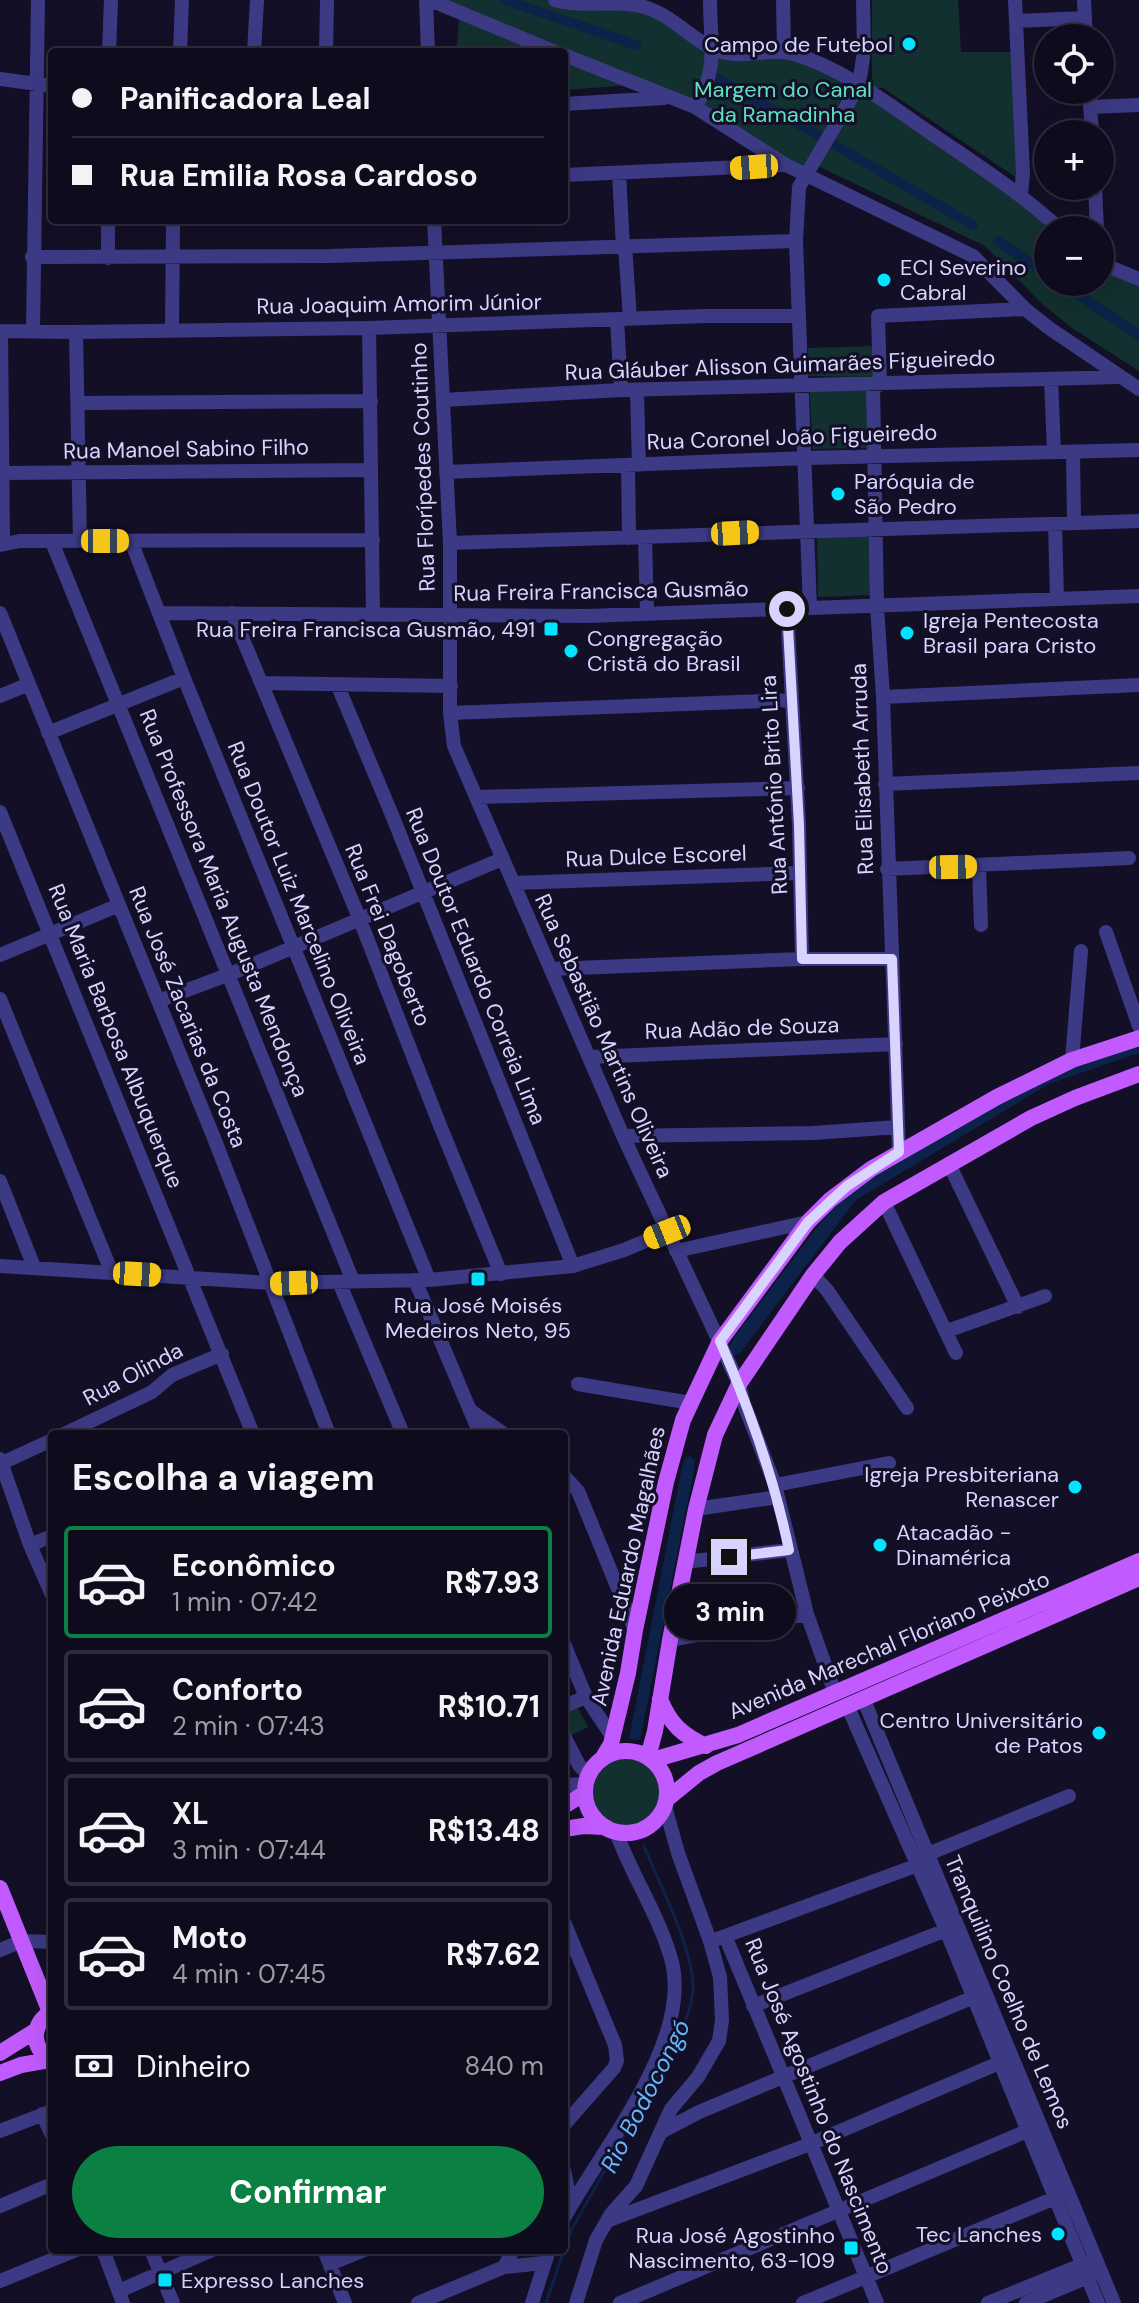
<!DOCTYPE html>
<html lang="pt">
<meta charset="utf-8">
<style>
body{margin:0;font-family:"DM Sans",sans-serif;background:#171425;color:#f1f3f6;height:100vh;display:flex;flex-direction:column;font-size:30px;white-space:nowrap}
*{box-sizing:border-box;margin:0}
p{font-size:26px;color:#9b9ba3}
.icon{flex:none;width:44px;height:44px;fill:none;stroke:currentColor;stroke-width:2;stroke-linecap:round;stroke-linejoin:round}
.map{position:relative;flex:1;overflow:hidden}
.details{position:absolute;left:48px;top:1430px;width:520px;height:824px;display:flex;flex-direction:column;background:#0e0b1c;border-radius:8px;box-shadow:0 8px 32px #0002,0 0 0 2px #2e2b3b}
.details>*{flex:none}
.top-card{position:absolute;left:48px;top:48px;width:520px;height:176px;border-radius:8px;box-shadow:0 8px 32px #0002,0 0 0 2px #2e2b3b;display:grid;align-content:center;height:176px;padding:0 24px;background:#0e0b1c}
.fabs{position:absolute;left:1034px;top:24px;display:grid;gap:16px}
.fabs a{display:grid;place-items:center;width:80px;height:80px;border-radius:50%;background:#0e0b1c;box-shadow:0 8px 32px #0002,0 0 0 2px #2e2b3b;font-size:40px}
.end{position:absolute;width:36px;height:36px;margin:-18px;border:10px solid #d9d4ff;background:#111;box-shadow:0 0 0 4px #111}
.from{border-radius:50%}
.bubble{position:absolute;height:56px;border-radius:28px;background:#0e0b1c;box-shadow:0 8px 32px #0002,0 0 0 2px #2e2b3b;font-size:26px;font-weight:700;line-height:56px;text-align:center}
.car{position:absolute;width:24px;height:48px;margin:-24px -12px;border-radius:10px;box-shadow:0 0 6px 2px #0007;background:linear-gradient(#f5c518 24%,#345 0 40%,#f5c518 0 76%,#345 0 86%,#f5c518 0)}
.top-card b{display:flex;align-items:center;gap:28px;height:76px;font-size:30px}
.top-card b+b{border-top:2px solid #2e2b3b}
.top-card i{width:20px;height:20px;background:#f1f3f6}
ul{padding:0;list-style:none}
li{display:flex;align-items:center;gap:24px;height:112px;margin:0 16px 12px;padding:0 8px;border:4px solid #2e2b3b;border-radius:8px}
li div{flex:1}
li b{display:block;font-size:30px}
li em{font-style:normal;font-weight:700}
li.current{border-color:#0b8043}
li>.icon{width:72px;height:72px;stroke-width:1.5}
h2{padding:0 24px;font-size:36px;line-height:96px}
.pay{display:flex;align-items:center;gap:20px;height:88px;padding:0 24px;font-size:30px}
.pay p{margin-inline-start:auto}
.cta{display:flex;gap:16px;margin-top:auto;padding:16px 24px}
.cta a{flex:1;height:92px;border-radius:48px;background:#0b8043;color:#fff;font-size:32px;font-weight:700;line-height:92px;text-align:center}
.map>svg:first-child{display:block}
</style>
<div class="map">
<svg width="1139" height="2303" viewBox="0 0 1139 2303">
<rect width="100%" height="100%" fill="#130f26"/>
<path fill="#12302f" d="M434 0H646L660 6 719 48 787 47 857 83 804 172 668 97Z
M872 0H958L961 52H1011L1020 180 883 88H872Z
M459 18 547 52H456Z
M564 59 634 85 564 90Z
M860 91 1012 195 1054 230H1048V282H1100V268L1139 284V371L1072 328 1042 304 985 246 818 166Z
M875 346V377L808 376V348Z
M869 383 867 448 813 449 809 386Z
M872 530 874 595 818 597 817 531Z
M577 1706 588 1727 570 1736 564 1723V1712Z
M588 1791a38 38 0 1 1 76 0a38 38 0 1 1-76 0Z"/>
<path fill="#0c2248" d="M1139 1043V1053L1049 1084 856 1200 740 1353 729 1359 727 1351 735 1336 843 1193 1041 1077Z
M690 1456 695 1461 694 1470 640 1740 629 1739 682 1467 685 1458Z"/>
<g fill="none" stroke-linecap="round" stroke-linejoin="round">
<path stroke="#0c2248" stroke-width="3" d="M564 2249 572 2229 679 2037C685 2022 692 2006 693 1989 694 1949 659 1884 644 1846
M546 2303 564 2250"/>
<path stroke="#0c2248" stroke-width="10" d="M505 0 636 45
M712 76 820 136
M833 144 973 225
M998 241 1048 275
M1059 282 1139 335"/>
<path stroke="#3d3a85" stroke-width="14" d="M426 0 428 52
M430 0 555 52
M555 0C583 8 612 0 640 6 674 14 692 42 719 51 744 60 772 46 797 55 845 70 888 104 929 132 974 163 1020 192 1061 230
M783 0 784 51
M1015 0 1023 173 1021 194
M1084 0 1086 38
M1016 21 1085 18
M109 52 111 0
M180 52 182 0
M254 52 257 0
M326 52 327 0
M564 55 695 107 786 165 973 256 1025 309 1049 328 1139 389
M0 79 52 86
M1089 90 1092 134
M564 104 664 98
M695 107C719 70 710 42 710 0
M1090 107 1139 105
M619 173 623 247
M564 175 785 165
M1095 186 1097 230
M108 220V258
M434 220 450 543V713L454 746 623 1136 739 1384 744 1404 775 1485 807 1614 835 1693
M625 245 630 319
M32 257 330 256 796 241
M1100 263 1139 279
M617 319 621 390
M369 328 373 615
M33 330 38 0
M172 330 173 220
M0 331 76 332 369 328 705 316H799
M1 331 3 544
M76 332 80 541
M1051 379 1054 452
M873 385 877 606 883 697 899 1152
M880 385 878 316 1025 309
M637 392 639 465
M443 400 621 390 1118 377
M78 403 371 401
M1073 452 1074 522
M628 466 629 538
M446 472 805 458 1139 450
M1 473 371 470
M1055 524 1057 598
M645 537 647 613
M131 541 184 678 429 1280
M52 542 353 1281
M450 543 1139 521
M0 545 20 541 373 540
M810 608 796 241 799 187 859 85 864 51 863 0
M787 609 799 825 802 959
M0 613 212 1133 329 1434
M159 613 587 616 1139 596
M232 613 360 920 439 1123 501 1274
M261 683 451 686
M337 684 392 815 573 1266
M0 696 29 684
M883 697 1139 685
M450 713 792 700
M48 733 184 678
M885 784 1139 773
M477 797 798 788
M0 812 253 1434
M979 867 981 925
M887 869 1129 858
M513 883 800 873
M1106 932 1139 1026
M0 955 119 905
M551 969 802 959H892
M0 999 112 1273
M158 1001 230 974 502 859
M590 1057 896 1044
M1072 1060 1081 951
M623 1136 813 1133 898 1127
M949 1164 1018 1307
M0 1181 34 1267
M884 1202 956 1353
M676 1251 808 1222
M0 1266 271 1283 429 1280 573 1266 624 1250 667 1232
M813 1275 827 1290 907 1408
M415 1280 480 1434
M339 1282 403 1434
M947 1331 1045 1296
M578 1384 691 1403
M471 1411 504 1434
M64 1434 152 1392 172 1375 222 1354
M0 1459 30 1545 52 1595
M2 1463 52 1440
M564 1476 578 1491 635 1630
M775 1485 889 1463
M696 1509 778 1497
M30 1545 52 1536
M685 1562 789 1550
M670 1640 807 1614
M564 1644 586 1697 613 1738
M863 1698 1114 2303
M847 1705 946 1930 1098 2303
M564 1706 586 1697
M564 1736 579 1765 588 1775
M564 1785 586 1784
M928 1854 1069 1796
M564 1922 615 2045 617 2061 614 2068 564 2125
M726 1938 877 2303
M717 1939 926 1862
M0 1950 22 1941 52 1942
M753 2006 946 1930
M42 2114 52 2135
M0 2131 52 2111
M663 2131 699 2112 974 1997
M564 2170 571 2205
M0 2206 52 2184
M564 2218C601 2150 692 2042 672 1962 660 1917 632 1876 616 1832
M607 2221 810 2144 999 2063
M103 2250 123 2303
M151 2250 173 2303
M324 2250 345 2303
M330 2264 364 2250
M504 2267 513 2250
M0 2281 76 2250
M119 2291 212 2250
M418 2303 504 2267 543 2263
M532 2303 549 2250
M576 2303 596 2240 611 2214 636 2186 671 2109 698 2077 719 2041 722 2020 720 1977 710 1941 678 1853 665 1806
M620 2303 1027 2131
M803 2303 1055 2198
M988 2303 1091 2261
M1026 2303 1095 2274"/>
<path stroke="#c25bff" stroke-width="16" d="M660 1699C670 1724 682 1735 706 1746
M585 1792a41 41 0 1 1 82 0a41 41 0 1 1-82 0Z
M648 1757 655 1731 670 1640 696 1509 715 1435 739 1384 813 1275 840 1242 884 1202 1031 1118 1075 1098 1139 1074
M602 1759 611 1744 628 1673 635 1630 666 1482 683 1420 720 1341 808 1222 830 1200 871 1169 997 1097 1072 1060 1139 1038
M653 1760 738 1735 1139 1561
M667 1799 699 1773 717 1763 1139 1578
M564 1806 585 1793
M564 1829 584 1826 604 1827
M0 1888 50 2012
M52 2011C31 2024 30 2048 52 2061
M0 2053 35 2031
M0 2073 21 2065 49 2060"/>
</g>
<g fill="none" stroke-linecap="round" stroke-linejoin="round">
<path stroke="#d9d4ff" stroke-width="10" d="M729 1557 789 1550C774 1477 750 1410 720 1341L808 1222 847 1186 899 1152 892 959H802L799 825 787 609"/>
</g>
<g fill="#00e5ff" stroke="#130f26" stroke-width="3">
<circle cx="909" cy="44" r="8"/>
<circle cx="884" cy="280" r="8"/>
<circle cx="838" cy="494" r="8"/>
<rect x="543" y="621" width="16" height="16" rx="4"/>
<circle cx="907" cy="633" r="8"/>
<circle cx="571" cy="651" r="8"/>
<rect x="470" y="1271" width="16" height="16" rx="4"/>
<circle cx="1075" cy="1487" r="8"/>
<circle cx="880" cy="1545" r="8"/>
<circle cx="1099" cy="1733" r="8"/>
<circle cx="1058" cy="2234" r="8"/>
<rect x="843" y="2240" width="16" height="16" rx="4"/>
<rect x="157" y="2272" width="16" height="16" rx="4"/>
</g>
<g text-anchor="middle" dominant-baseline="central" stroke-width="6" stroke-linejoin="round" paint-order="stroke">
<g font-size="22" fill="#d9d4ff" stroke="#130f26" text-anchor="end">
<text x="893" y="44">Campo de Futebol</text>
<text x="900" y="267" text-anchor="start">ECI Severino<tspan x="900" dy="25">Cabral</tspan></text>
<text x="854" y="481" text-anchor="start">Paróquia de<tspan x="854" dy="25">São Pedro</tspan></text>
<text x="923" y="620" text-anchor="start">Igreja Pentecosta<tspan x="923" dy="25">Brasil para Cristo</tspan></text>
<text x="535" y="629">Rua Freira Francisca Gusmão, 491</text>
<text x="587" y="638" text-anchor="start">Congregação<tspan x="587" dy="25">Cristã do Brasil</tspan></text>
<text x="478" y="1305" text-anchor="middle">Rua José Moisés<tspan x="478" dy="25">Medeiros Neto, 95</tspan></text>
<text x="1059" y="1474">Igreja Presbiteriana<tspan x="1059" dy="25">Renascer</tspan></text>
<text x="896" y="1532" text-anchor="start">Atacadão -<tspan x="896" dy="25">Dinamérica</tspan></text>
<text x="1083" y="1720">Centro Universitário<tspan x="1083" dy="25">de Patos</tspan></text>
<text x="1042" y="2234">Tec Lanches</text>
<text x="835" y="2235">Rua José Agostinho<tspan x="835" dy="25">Nascimento, 63-109</tspan></text>
<text x="181" y="2280" text-anchor="start">Expresso Lanches</text>
</g>
<g font-size="22" fill="#5fe0c0" stroke="#130f26">
<text x="783" y="89">Margem do Canal<tspan x="783" dy="25">da Ramadinha</tspan></text>
</g>
<g font-size="22" fill="#d9d4ff" stroke="#130f26">
<text transform="translate(399 304) rotate(-1)">Rua Joaquim Amorim Júnior</text>
<text transform="translate(780 365) rotate(-2)">Rua Gláuber Alisson Guimarães Figueiredo</text>
<text transform="translate(792 437) rotate(-2)">Rua Coronel João Figueiredo</text>
<text transform="translate(186 449) rotate(-1)">Rua Manoel Sabino Filho</text>
<text transform="translate(423 467) rotate(-92)">Rua Florípedes Coutinho</text>
<text transform="translate(601 591) rotate(-1)">Rua Freira Francisca Gusmão</text>
<text transform="translate(862 769) rotate(-92)">Rua Elisabeth Arruda</text>
<text transform="translate(774 785) rotate(-93)">Rua António Brito Lira</text>
<text transform="translate(656 856) rotate(-2)">Rua Dulce Escorel</text>
<text transform="translate(224 903) rotate(68)">Rua Professora Maria Augusta Mendonça</text>
<text transform="translate(299 903) rotate(68)">Rua Doutor Luiz Marcelino Oliveira</text>
<text transform="translate(388 935) rotate(68)">Rua Frei Dagoberto</text>
<text transform="translate(476 966) rotate(68)">Rua Doutor Eduardo Correia Lima</text>
<text transform="translate(188 1017) rotate(68)">Rua José Zacarias da Costa</text>
<text transform="translate(742 1028) rotate(-2)">Rua Adão de Souza</text>
<text transform="translate(116 1036) rotate(68)">Rua Maria Barbosa Albuquerque</text>
<text transform="translate(604 1036) rotate(66)">Rua Sebastião Martins Oliveira</text>
<text transform="translate(133 1374) rotate(-28)">Rua Olinda</text>
<text transform="translate(628 1566) rotate(-78)">Avenida Eduardo Magalhães</text>
<text transform="translate(889 1645) rotate(-23)">Avenida Marechal Floriano Peixoto</text>
<text transform="translate(1009 1992) rotate(67)">Tranquilino Coelho de Lemos</text>
<text transform="translate(819 2106) rotate(68)">Rua José Agostinho do Nascimento</text>
</g>
<g font-size="24" font-style="italic" fill="#62b6ff" stroke="#130f26">
<text transform="translate(645 2096) rotate(-63)">Rio Bodocongó</text>
</g>
</g>
</svg>
<div class="fabs">
<a><svg class="icon" aria-label="locate" viewBox="0 0 24 24"><circle cx="12" cy="12" r="6"/><path d="M12 2v4M12 18v4M2 12h4M18 12h4"/></svg></a>
<a>+</a>
<a>−</a>
</div>
<i class="end from" style="left:787px;top:609px"></i>
<i class="end" style="left:729px;top:1557px"></i>
<div class="bubble" style="left:664px;top:1584px;width:132px">3 min</div>
<i class="car" style="left:754px;top:167px;rotate:266deg"></i>
<i class="car" style="left:735px;top:533px;rotate:87deg"></i>
<i class="car" style="left:105px;top:541px;rotate:90deg"></i>
<i class="car" style="left:953px;top:867px;rotate:89deg"></i>
<i class="car" style="left:667px;top:1232px;rotate:248deg"></i>
<i class="car" style="left:137px;top:1274px;rotate:93deg"></i>
<i class="car" style="left:294px;top:1283px;rotate:268deg"></i>
<div class="top-card">
<b><i class="from"></i>Panificadora Leal</b>
<b><i></i>Rua Emilia Rosa Cardoso</b>
</div>
<section class="details">
<h2>Escolha a viagem</h2>
<ul>
<li class="current"><svg class="icon" aria-label="car" viewBox="0 0 24 24"><path d="M5 17H2v-5l4-1 3-4h7l3 4 3 1v5h-3M9 17h6M6 11h13"/><circle cx="7" cy="17" r="2"/><circle cx="17" cy="17" r="2"/></svg><div><b>Econômico</b><p>1 min · 07:42</p></div><em>R$7.93</em></li>
<li><svg class="icon" aria-label="car" viewBox="0 0 24 24"><path d="M5 17H2v-5l4-1 3-4h7l3 4 3 1v5h-3M9 17h6M6 11h13"/><circle cx="7" cy="17" r="2"/><circle cx="17" cy="17" r="2"/></svg><div><b>Conforto</b><p>2 min · 07:43</p></div><em>R$10.71</em></li>
<li><svg class="icon" aria-label="car" viewBox="0 0 24 24"><path d="M5 17H2v-5l4-1 3-4h7l3 4 3 1v5h-3M9 17h6M6 11h13"/><circle cx="7" cy="17" r="2"/><circle cx="17" cy="17" r="2"/></svg><div><b>XL</b><p>3 min · 07:44</p></div><em>R$13.48</em></li>
<li><svg class="icon" aria-label="car" viewBox="0 0 24 24"><path d="M5 17H2v-5l4-1 3-4h7l3 4 3 1v5h-3M9 17h6M6 11h13"/><circle cx="7" cy="17" r="2"/><circle cx="17" cy="17" r="2"/></svg><div><b>Moto</b><p>4 min · 07:45</p></div><em>R$7.62</em></li>
</ul>
<div class="pay"><svg class="icon" aria-label="cash" viewBox="0 0 24 24"><path d="M3 7h18v10H3z"/><circle cx="12" cy="12" r="2"/></svg>Dinheiro<p>840 m</p></div>
<div class="cta"><a>Confirmar</a></div>
</section>
</div>
